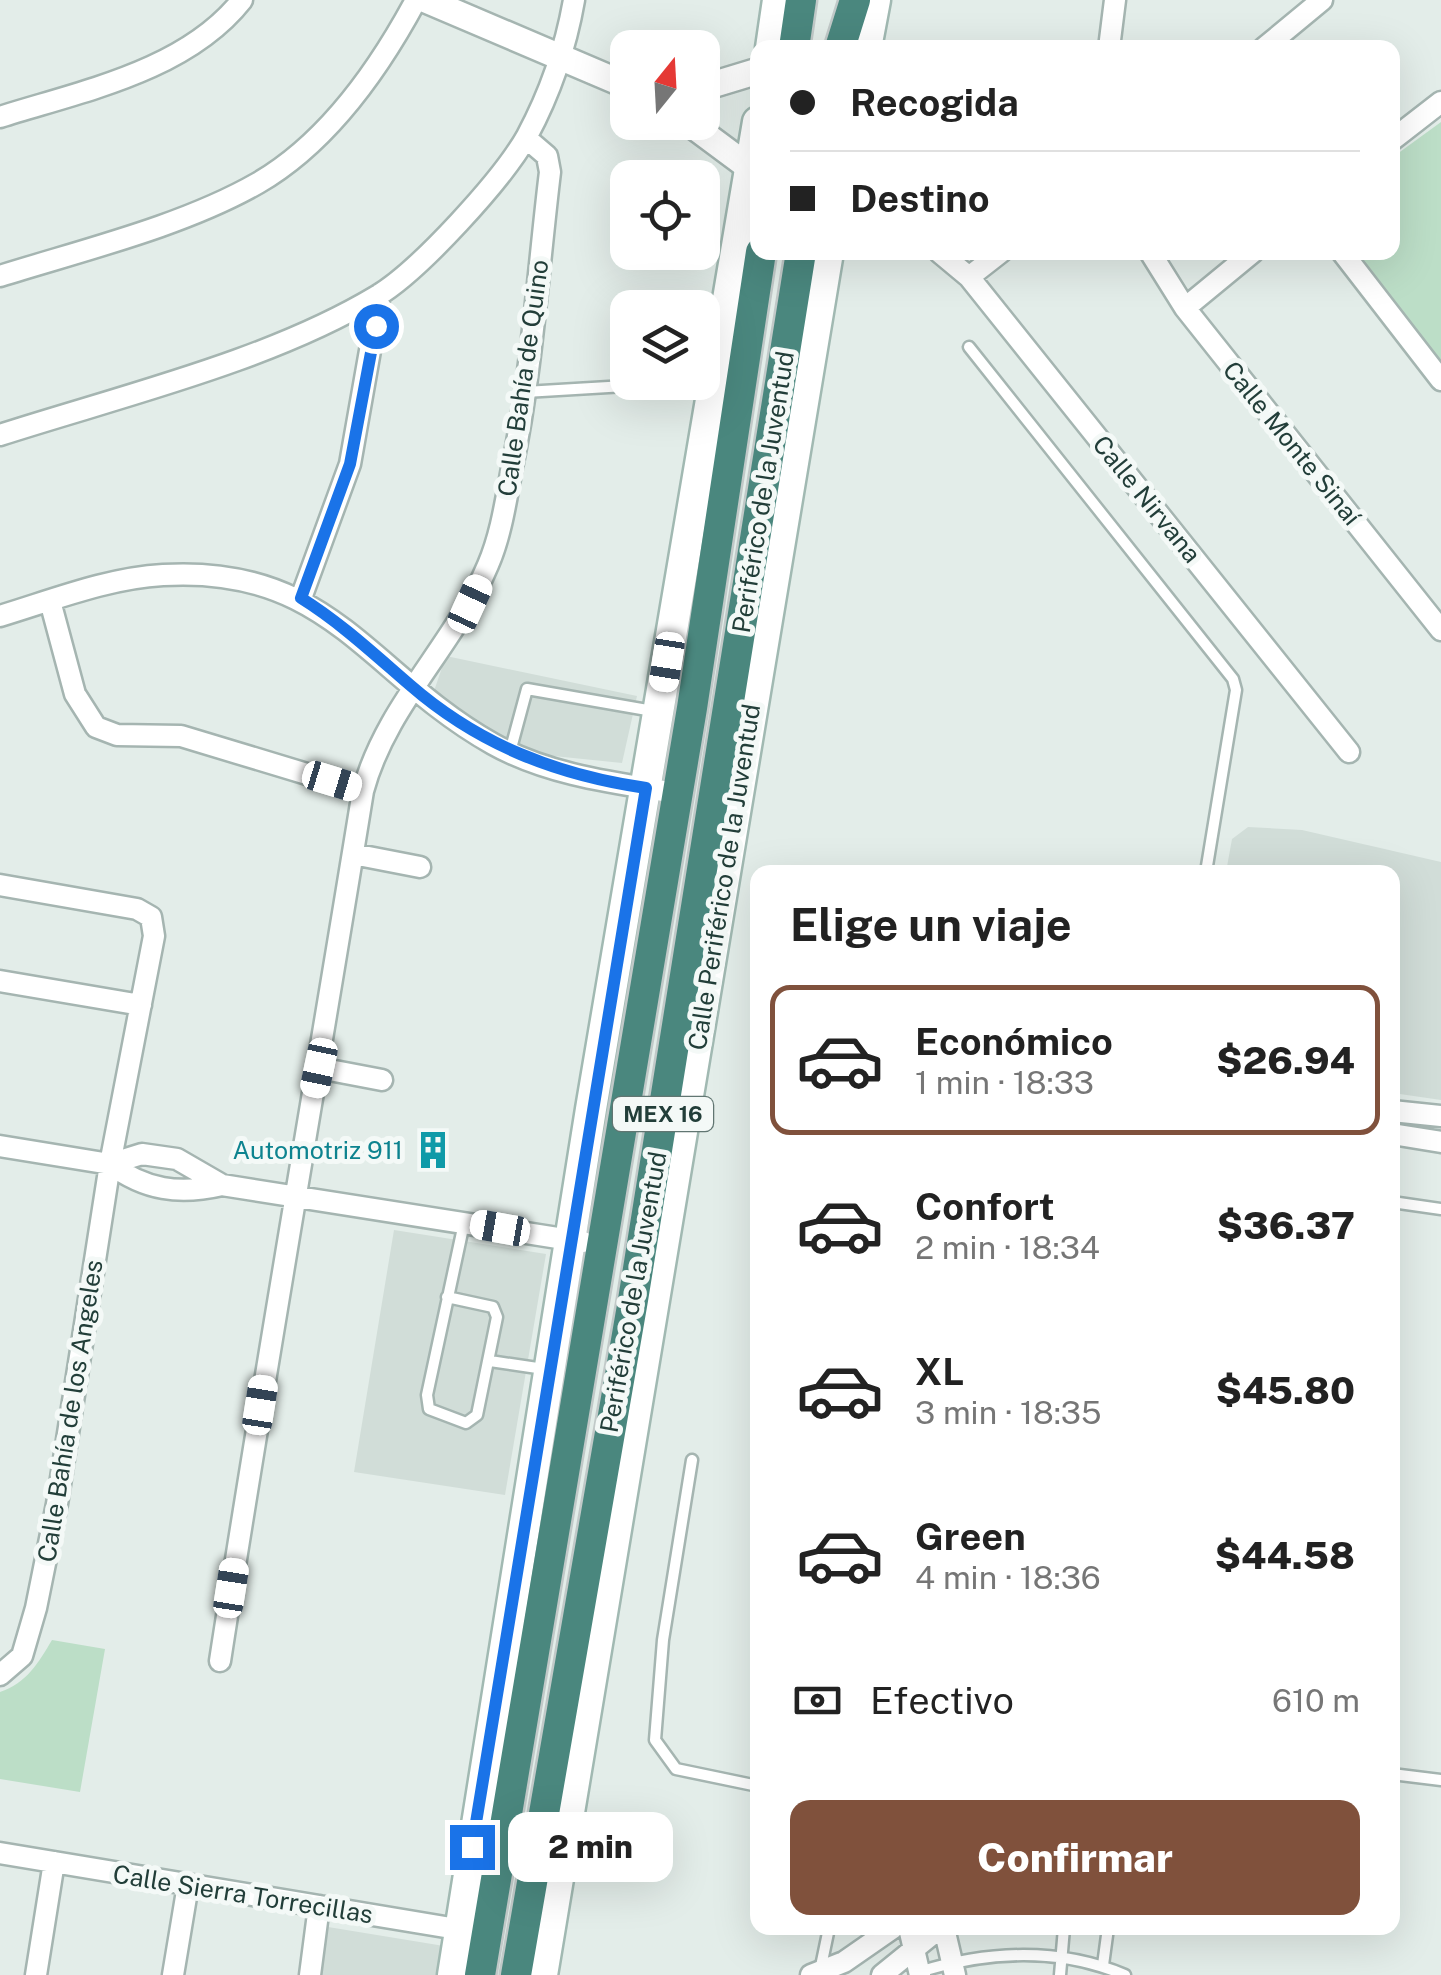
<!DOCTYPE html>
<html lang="es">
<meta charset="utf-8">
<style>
body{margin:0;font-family:"Public Sans",sans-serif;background:#f2f2f2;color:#222;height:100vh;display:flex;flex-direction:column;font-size:38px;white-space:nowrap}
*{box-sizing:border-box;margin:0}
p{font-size:32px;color:#767676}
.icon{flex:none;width:55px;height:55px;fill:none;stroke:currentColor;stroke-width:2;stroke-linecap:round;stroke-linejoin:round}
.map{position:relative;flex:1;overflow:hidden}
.panel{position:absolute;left:750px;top:865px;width:650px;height:1070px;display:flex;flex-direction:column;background:#fff;border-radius:20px;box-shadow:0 10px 40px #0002}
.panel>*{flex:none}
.banner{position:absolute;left:750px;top:40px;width:650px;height:220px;border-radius:20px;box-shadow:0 10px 40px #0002;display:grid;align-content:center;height:220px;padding:0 40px;background:#fff}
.needle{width:65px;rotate:18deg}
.buttons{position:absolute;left:610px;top:30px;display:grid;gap:20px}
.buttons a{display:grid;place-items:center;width:110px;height:110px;border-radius:20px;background:#fff;box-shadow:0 10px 40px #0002;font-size:50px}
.end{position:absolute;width:45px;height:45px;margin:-22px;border:12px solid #1a73e8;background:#fff;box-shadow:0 0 0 5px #fff}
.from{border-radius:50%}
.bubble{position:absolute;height:70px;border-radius:20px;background:#fff;box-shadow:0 10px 40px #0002;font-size:32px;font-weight:800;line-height:70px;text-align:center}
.car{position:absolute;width:30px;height:60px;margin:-30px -15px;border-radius:12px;box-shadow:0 0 8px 2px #0007;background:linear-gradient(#fff 24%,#345 0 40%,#fff 0 76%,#345 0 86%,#fff 0)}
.banner b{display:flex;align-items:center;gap:35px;height:95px;font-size:38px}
.banner b+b{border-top:2px solid #e0e0e0}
.banner i{width:25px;height:25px;background:#222}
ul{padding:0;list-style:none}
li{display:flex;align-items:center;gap:30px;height:150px;margin:0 20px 15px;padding:0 20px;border:5px solid transparent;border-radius:20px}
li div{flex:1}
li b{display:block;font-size:38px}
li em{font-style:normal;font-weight:800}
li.on{border-color:#80513c}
li>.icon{width:90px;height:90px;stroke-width:1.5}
h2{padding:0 40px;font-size:45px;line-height:120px}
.pay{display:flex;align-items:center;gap:25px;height:110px;padding:0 40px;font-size:38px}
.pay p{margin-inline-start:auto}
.action{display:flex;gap:20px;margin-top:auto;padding:20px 40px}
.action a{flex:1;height:115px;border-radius:20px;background:#80513c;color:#fff;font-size:40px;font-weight:800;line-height:115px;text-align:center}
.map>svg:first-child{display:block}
</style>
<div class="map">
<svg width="1441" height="1975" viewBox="0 0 1441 1975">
<rect width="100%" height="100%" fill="#e3ede9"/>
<path fill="#d1ddd8" d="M446 656 637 696 622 763 534 754 482 727 434 691Z
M1248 827 1302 830 1441 862V1100L1393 1093 1392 872H1226L1232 839Z
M394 1230 546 1254 505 1495 354 1472Z
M322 1926 444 1946 440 1975H315Z"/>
<path fill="#bcdec7" d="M1441 122V375L1346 253 1392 252 1393 157Z
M52 1640 105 1649 80 1792 0 1779V1692C26 1684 39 1662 52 1640Z"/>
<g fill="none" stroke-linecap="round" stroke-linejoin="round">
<g stroke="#a5b5b1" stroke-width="15">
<path id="service" d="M969 347 1233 679 1236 690 1206 872
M525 392 692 382
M510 752 527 689 653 711
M1392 1202 1441 1209
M447 1297 493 1307 497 1317 477 1415 466 1423 429 1409 427 1395 464 1223
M490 1361 544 1369
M692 1460 663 1640 655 1740 676 1769 758 1786
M1392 1774 1441 1780
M1103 1965 1108 1928
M820 1971 829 1928
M919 1972C987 1951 1058 1947 1125 1975
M1060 1975 1064 1928"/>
</g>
<g stroke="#a5b5b1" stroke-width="25">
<path id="minor" d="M1109 48 1115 0
M1264 48 1322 0
M0 117C82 91 186 71 242 0
M1392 140 1441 102
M939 252 969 277 1349 752
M1150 252 1185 308 1441 630
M1342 252 1441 380
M0 276C83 250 183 226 258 183 327 143 379 69 416 0
M969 277 1001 252
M1185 308 1253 252
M0 435C121 396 269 361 377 296 419 271 503 179 527 136 549 95 566 46 574 0
M301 598 350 464 380 294
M50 601 75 694 96 727 117 735 181 736 363 791
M0 616C53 600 108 578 163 575 331 565 368 674 493 744 548 775 615 783 677 793
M353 854 420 867
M0 885 137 909 151 917 154 936 110 1164 57 1504 36 1608 22 1656 0 1675
M0 981 141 1005
M319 1068 382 1080
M1392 1111 1441 1116
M1392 1134 1441 1142
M0 1146 110 1164 142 1154 177 1159 222 1185
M110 1164C145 1190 179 1195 222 1185L583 1242
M220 1661C265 1370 316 1081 363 791 386 705 454 646 488 565 501 535 506 500 512 468 532 371 538 271 550 172L547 156 526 138
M0 1853 469 1931
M909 1928 920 1975
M944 1928 955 1975
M36 1975 54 1862
M173 1975 188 1885
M310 1975 319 1906
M811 1975 844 1962 893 1928
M882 1975 940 1928"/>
</g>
<g stroke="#a5b5b1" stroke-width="30">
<path id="tertiary" d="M426 0 628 86
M702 88 758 71
M688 122 758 174"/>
</g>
<g stroke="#a1b9b2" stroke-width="35">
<path id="secondary" d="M771 48 778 0
M866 48 875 0
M453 1975 591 1109 758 122
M542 1975 828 252"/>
</g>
<g stroke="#c1c9c8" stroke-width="35">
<path id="trunk" d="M794 48 801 0
M840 48 855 0
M480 1975 692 708 761 252
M516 1975 633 1300 801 252"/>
</g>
<use href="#service" stroke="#fff" stroke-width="10"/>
<use href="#minor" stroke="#fff" stroke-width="20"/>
<use href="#tertiary" stroke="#fff" stroke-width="25"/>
<use href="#secondary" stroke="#fff" stroke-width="30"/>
<use href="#trunk" stroke="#4a877e" stroke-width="30"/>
</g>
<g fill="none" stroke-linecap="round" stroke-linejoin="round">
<path stroke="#1a73e8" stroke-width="12" d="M376 326 350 464 301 598C341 623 374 654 410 685 479 745 557 775 646 788L472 1847"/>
</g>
<defs>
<g id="building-bare" transform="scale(3)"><path d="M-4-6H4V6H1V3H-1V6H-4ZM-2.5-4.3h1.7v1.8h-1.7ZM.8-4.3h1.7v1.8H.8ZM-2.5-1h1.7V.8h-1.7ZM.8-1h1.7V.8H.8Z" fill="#0f9aa8" stroke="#f4f9f7" stroke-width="2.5" paint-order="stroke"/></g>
</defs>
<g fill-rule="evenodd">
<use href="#building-bare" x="433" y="1150"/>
</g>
<g text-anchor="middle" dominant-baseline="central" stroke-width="10" stroke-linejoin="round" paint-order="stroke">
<rect fill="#f4f9f7" stroke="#617672" stroke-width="2.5" x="613" y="1097" width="100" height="34" rx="8"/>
<g font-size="22" font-weight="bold" fill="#223e39">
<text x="663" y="1114">MEX 16</text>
</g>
<g font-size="25" fill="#223e39" stroke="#f4f9f7">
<text transform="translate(523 378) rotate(-82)">Calle Bahía de Quino</text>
<text transform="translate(1292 443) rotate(51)">Calle Monte Sinaí</text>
<text transform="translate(763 492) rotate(-81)">Periférico de la Juventud</text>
<text transform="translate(1147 499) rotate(51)">Calle Nirvana</text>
<text transform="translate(724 877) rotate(-81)">Calle Periférico de la Juventud</text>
<text transform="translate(633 1292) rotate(-80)">Periférico de la Juventud</text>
<text transform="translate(70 1411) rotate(-81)">Calle Bahía de los Angeles</text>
<text transform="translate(243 1894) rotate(9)">Calle Sierra Torrecillas</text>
</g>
<g font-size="25" fill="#0d838f" stroke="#f4f9f7" text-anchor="end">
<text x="403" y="1150">Automotriz 911</text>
</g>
</g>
</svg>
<div class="buttons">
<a><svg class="needle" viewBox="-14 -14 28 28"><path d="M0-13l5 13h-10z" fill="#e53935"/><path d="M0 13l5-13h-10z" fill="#767676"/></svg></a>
<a><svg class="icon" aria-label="locate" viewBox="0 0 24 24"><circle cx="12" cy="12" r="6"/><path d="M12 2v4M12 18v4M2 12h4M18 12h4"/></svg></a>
<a><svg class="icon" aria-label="layers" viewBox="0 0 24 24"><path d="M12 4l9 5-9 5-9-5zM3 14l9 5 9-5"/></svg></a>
</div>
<i class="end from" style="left:376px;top:326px"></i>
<i class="end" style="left:472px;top:1847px"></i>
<div class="bubble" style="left:508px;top:1812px;width:165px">2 min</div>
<i class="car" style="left:470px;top:604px;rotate:25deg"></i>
<i class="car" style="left:667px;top:662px;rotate:189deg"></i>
<i class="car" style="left:332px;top:781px;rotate:107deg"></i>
<i class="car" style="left:319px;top:1068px;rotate:192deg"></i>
<i class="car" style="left:500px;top:1228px;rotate:280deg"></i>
<i class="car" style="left:260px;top:1405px;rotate:9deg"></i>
<i class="car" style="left:231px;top:1588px;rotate:9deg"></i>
<div class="banner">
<b><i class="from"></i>Recogida</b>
<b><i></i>Destino</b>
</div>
<section class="panel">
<h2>Elige un viaje</h2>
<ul>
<li class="on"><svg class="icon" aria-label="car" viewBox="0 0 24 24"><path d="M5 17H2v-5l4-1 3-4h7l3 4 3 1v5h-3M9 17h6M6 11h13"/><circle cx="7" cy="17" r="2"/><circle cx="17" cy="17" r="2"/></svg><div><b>Económico</b><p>1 min · 18:33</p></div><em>$26.94</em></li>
<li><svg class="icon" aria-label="car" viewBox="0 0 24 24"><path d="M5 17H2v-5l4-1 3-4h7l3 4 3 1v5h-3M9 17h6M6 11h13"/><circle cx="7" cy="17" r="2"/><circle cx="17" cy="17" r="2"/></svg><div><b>Confort</b><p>2 min · 18:34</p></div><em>$36.37</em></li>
<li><svg class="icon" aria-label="car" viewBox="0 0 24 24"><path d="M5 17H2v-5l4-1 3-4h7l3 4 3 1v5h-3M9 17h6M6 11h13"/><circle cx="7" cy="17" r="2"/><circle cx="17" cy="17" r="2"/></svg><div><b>XL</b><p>3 min · 18:35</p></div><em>$45.80</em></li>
<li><svg class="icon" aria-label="car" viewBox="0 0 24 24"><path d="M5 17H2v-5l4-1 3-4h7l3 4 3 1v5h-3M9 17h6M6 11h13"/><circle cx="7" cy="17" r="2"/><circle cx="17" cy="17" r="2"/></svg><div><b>Green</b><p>4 min · 18:36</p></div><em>$44.58</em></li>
</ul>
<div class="pay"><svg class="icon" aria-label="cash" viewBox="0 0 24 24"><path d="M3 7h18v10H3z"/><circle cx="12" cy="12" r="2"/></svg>Efectivo<p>610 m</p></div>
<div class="action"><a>Confirmar</a></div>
</section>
</div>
